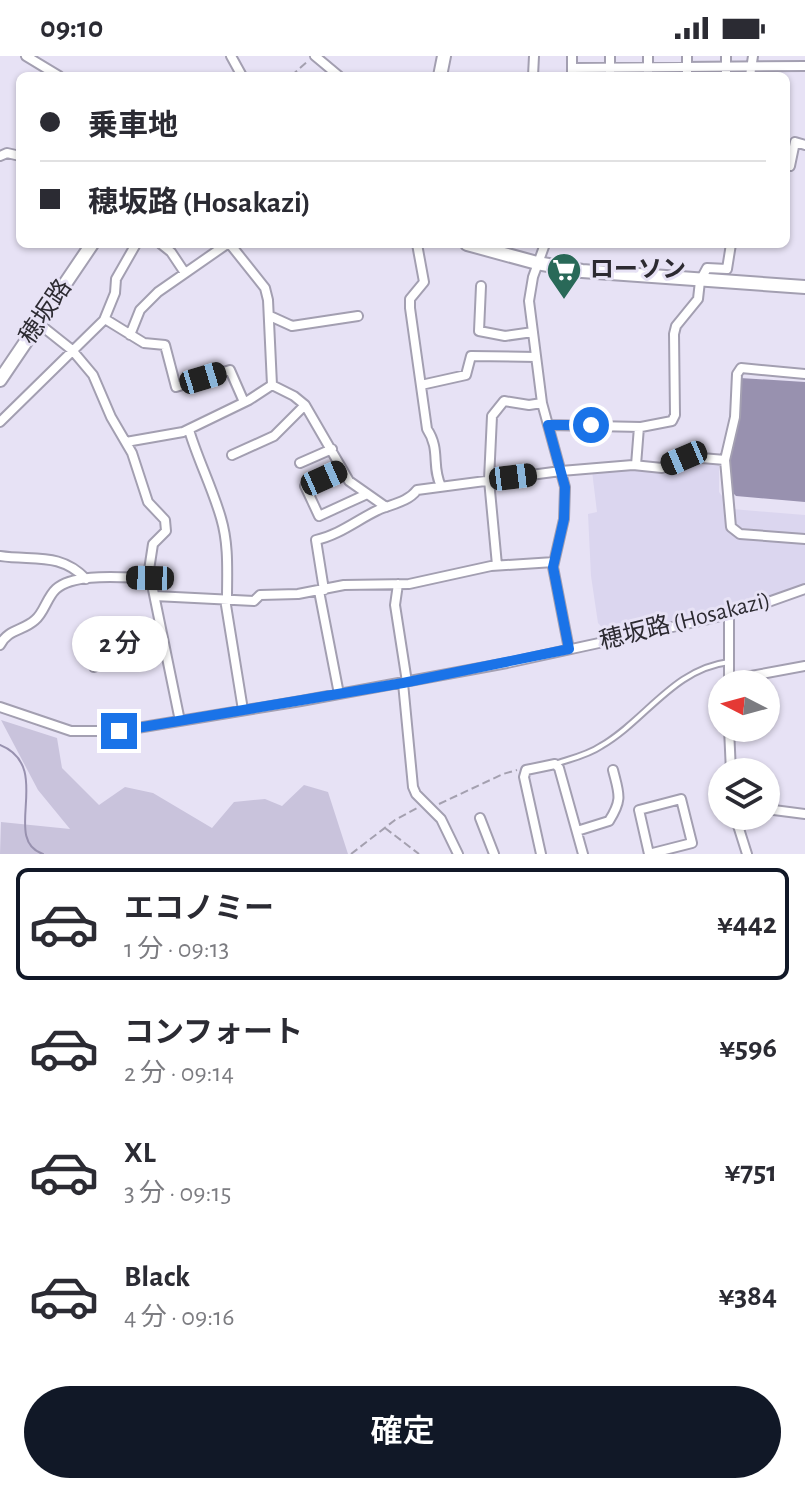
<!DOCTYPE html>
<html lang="ja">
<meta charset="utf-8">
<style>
body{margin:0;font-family:"Alegreya Sans","Noto Sans JP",sans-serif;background:#f7f7f7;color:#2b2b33;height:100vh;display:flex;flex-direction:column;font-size:30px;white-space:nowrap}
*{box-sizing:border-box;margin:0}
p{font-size:26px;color:#7c7c81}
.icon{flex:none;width:44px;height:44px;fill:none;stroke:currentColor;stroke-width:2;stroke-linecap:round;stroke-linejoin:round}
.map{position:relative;height:798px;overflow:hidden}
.side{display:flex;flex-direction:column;background:#fff;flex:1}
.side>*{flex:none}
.top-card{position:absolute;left:16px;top:16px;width:774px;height:176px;border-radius:12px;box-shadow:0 2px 6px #0004;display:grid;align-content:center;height:176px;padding:0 24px;background:#fff}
.needle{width:52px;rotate:276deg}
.buttons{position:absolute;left:708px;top:614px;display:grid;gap:16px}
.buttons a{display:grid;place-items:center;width:72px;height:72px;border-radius:50%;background:#fff;box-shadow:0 2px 6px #0004;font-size:40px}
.end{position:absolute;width:36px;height:36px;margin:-18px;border:10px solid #1a73e8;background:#fff;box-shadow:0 0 0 4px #fff}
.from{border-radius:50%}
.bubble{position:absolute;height:56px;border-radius:28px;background:#fff;box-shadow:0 2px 6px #0004;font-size:26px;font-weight:600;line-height:56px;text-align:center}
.car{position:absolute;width:24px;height:48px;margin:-24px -12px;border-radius:10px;box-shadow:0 0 6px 2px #0007;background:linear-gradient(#222 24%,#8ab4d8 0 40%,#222 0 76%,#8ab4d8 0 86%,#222 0)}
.top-card b{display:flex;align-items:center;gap:28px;height:76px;font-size:30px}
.top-card b+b{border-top:2px solid #e1e1e2}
.top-card i{width:20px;height:20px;background:#2b2b33}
ul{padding:14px 0 0;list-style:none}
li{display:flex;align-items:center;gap:24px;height:112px;margin:0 16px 12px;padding:0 8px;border:4px solid transparent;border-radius:12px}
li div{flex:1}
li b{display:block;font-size:30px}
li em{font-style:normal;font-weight:600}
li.current{border-color:#111827}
li>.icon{width:72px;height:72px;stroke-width:1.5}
.button{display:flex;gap:16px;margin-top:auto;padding:16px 24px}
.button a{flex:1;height:92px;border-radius:48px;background:#111827;color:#fff;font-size:32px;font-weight:600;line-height:92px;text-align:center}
.status{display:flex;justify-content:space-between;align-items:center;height:56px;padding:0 40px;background:#fff;direction:ltr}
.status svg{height:22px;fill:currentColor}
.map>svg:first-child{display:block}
</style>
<div class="status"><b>09:10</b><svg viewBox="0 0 49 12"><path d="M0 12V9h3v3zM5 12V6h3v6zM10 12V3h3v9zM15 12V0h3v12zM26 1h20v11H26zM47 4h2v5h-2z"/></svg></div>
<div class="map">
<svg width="805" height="798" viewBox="0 0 805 798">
<rect width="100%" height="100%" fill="#e7e2f5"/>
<path fill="#dbd6ef" d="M688 404 719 406V436L732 453 805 459V528L771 541 704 559 613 579 608 578 598 567 591 520 588 458 597 456 592 415 634 411 662 416Z"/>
<path fill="#c9c3dc" d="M1 664 57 682 62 712 99 749 125 731 153 737 212 772 234 746 265 743 282 750 304 729 328 736 348 798H0L1 766 70 773 38 734Z"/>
<path fill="#9891af" d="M740 322 805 326V446L736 440 729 433V404Z"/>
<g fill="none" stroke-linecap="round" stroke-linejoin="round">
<path stroke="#9891af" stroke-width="2" d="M0 689C55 711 0 784 43 798"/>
<g stroke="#a39fb1" stroke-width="8">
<path id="lane" d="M555 708C570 703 588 699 601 690 646 664 673 613 729 606"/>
</g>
<g stroke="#a39fb1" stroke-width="12">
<path id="street" d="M26 0 59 20
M231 0 242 20
M315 0 339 20
M726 0V20
M572 12 805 10
M533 20 534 0
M572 20V0
M610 20V0
M648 20V0
M687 20V0
M750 20 753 0
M0 100 7 97 20 100
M786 109 790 110 795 86 805 89
M161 188 171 196 185 217
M230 188 265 232 268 244 272 329 294 340 305 349 349 425 386 451
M417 188 424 226 410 243V252L427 373C441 394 431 410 441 430
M545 188 533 221 529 245 542 347 565 431 564 463 553 511 569 593
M481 230 479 275 505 280 533 276
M270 260 292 270 358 260
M105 263 144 287 165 289 176 331 230 314 244 346
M38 267 72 294 93 319 111 361 132 397 148 446 165 464 166 475 153 488 149 514 180 665
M130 279 140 254 158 236 227 188
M805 318 741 312 737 318 735 361 725 404 731 471 740 478 805 483
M421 329 466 319 471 300 536 301
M0 366 104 264 115 237 116 223 136 188
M548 369 641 371 672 365 675 359 674 278 676 270 698 243 700 225 707 212 727 213 731 188
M189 374C198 404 212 431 221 462 229 489 227 516 227 543
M126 386 183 376 249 344 272 329
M232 399 274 380 305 349
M300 407 332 393
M636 409 639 371
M342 413 305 430 319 460 367 438
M0 500C34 505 60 496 86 523
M497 509 489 424 492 360 504 345 529 349 542 347
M398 528 395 549 407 626
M324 534 316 484C339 479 357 464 378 454 392 448 408 446 417 434L561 415 633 409 662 412 690 401 725 404
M319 535 339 638
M155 540 254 545 260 539 298 538 344 529 409 528 491 510 554 506
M225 543 243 654
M0 589C8 573 23 575 35 564 44 557 47 541 56 533 75 516 125 522 150 522
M94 611 91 581 160 571
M729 624 805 610
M403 627 413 731 416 738 441 763 458 798
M729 627V558
M0 651 71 675H119L301 645 507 607 709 563 757 550 805 533
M729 672 731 716
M681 743 692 787 649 798 639 754Z
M766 753 805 758
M735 760 747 798
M480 762 494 798
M577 775 609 765C623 743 619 738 613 714
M541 798 524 721 526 714 555 708 559 712 583 798"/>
</g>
<g stroke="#a39fb1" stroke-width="16">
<path id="secondary" d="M440 20 444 0
M467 188 537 207 582 215 805 231
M0 324 92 188"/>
</g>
<path stroke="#a4a0af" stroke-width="2" stroke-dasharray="8 4" stroke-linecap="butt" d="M291 20 308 5
M439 748 503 718 517 714
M385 772 419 798
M351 798 395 764 419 751"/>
<use href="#lane" stroke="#fff" stroke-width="4"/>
<use href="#street" stroke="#fff" stroke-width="8"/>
<use href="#secondary" stroke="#fff" stroke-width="12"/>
</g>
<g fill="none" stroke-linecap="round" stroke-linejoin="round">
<path stroke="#1a73e8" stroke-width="10" d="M119 675 403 627 569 593 553 511 564 463 565 431 548 369H591"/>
</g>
<defs>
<g id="supermarket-pin" transform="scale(1.8)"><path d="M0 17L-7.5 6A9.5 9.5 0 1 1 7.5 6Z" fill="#296958" stroke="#e7e2f5"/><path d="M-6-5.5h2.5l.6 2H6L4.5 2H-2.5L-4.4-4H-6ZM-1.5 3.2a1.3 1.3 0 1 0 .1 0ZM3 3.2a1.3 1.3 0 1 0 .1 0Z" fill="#fff"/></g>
</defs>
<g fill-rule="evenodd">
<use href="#supermarket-pin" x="564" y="214"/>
</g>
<g text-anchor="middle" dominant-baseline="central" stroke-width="6" stroke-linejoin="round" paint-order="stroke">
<g font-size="24" font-weight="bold" fill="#2c2a31" stroke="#e7e2f5" text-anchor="start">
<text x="590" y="214">ローソン</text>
</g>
<g font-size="24" fill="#2c2a31" stroke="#e7e2f5">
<text transform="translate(46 256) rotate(-56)">穂坂路</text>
<text transform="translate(685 565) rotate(-14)">穂坂路 (Hosakazi)</text>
</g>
</g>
</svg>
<div class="buttons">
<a><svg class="needle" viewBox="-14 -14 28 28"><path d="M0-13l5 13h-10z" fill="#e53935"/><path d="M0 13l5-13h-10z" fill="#7c7c81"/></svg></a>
<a><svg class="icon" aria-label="layers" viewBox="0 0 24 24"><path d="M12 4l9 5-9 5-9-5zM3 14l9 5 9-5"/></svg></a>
</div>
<i class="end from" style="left:591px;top:369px"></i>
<i class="end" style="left:119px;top:675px"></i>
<div class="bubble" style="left:72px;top:560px;width:96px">2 分</div>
<i class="car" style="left:203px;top:322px;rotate:73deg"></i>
<i class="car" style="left:684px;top:402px;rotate:247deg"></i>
<i class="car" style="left:513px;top:421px;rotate:83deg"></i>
<i class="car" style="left:324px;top:422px;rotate:66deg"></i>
<i class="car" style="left:150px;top:522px;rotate:271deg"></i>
<div class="top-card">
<b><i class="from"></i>乗車地</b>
<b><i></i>穂坂路 (Hosakazi)</b>
</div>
</div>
<section class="side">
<ul>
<li class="current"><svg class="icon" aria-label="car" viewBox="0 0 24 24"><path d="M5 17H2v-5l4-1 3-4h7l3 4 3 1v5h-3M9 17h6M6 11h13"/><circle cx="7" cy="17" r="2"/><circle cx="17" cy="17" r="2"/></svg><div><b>エコノミー</b><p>1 分 · 09:13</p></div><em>¥442</em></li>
<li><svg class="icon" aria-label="car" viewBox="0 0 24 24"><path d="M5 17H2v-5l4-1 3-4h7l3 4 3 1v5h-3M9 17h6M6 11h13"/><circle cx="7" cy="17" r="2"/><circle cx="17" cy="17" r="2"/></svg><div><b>コンフォート</b><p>2 分 · 09:14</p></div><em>¥596</em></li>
<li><svg class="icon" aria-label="car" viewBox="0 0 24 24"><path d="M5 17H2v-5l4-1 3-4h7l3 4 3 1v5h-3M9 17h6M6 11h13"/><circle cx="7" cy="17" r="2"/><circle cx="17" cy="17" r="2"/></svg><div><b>XL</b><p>3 分 · 09:15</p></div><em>¥751</em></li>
<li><svg class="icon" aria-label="car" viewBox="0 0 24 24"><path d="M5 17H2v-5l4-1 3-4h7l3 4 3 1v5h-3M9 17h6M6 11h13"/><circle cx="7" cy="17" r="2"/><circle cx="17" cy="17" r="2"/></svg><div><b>Black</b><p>4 分 · 09:16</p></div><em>¥384</em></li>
</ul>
<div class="button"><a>確定</a></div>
</section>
